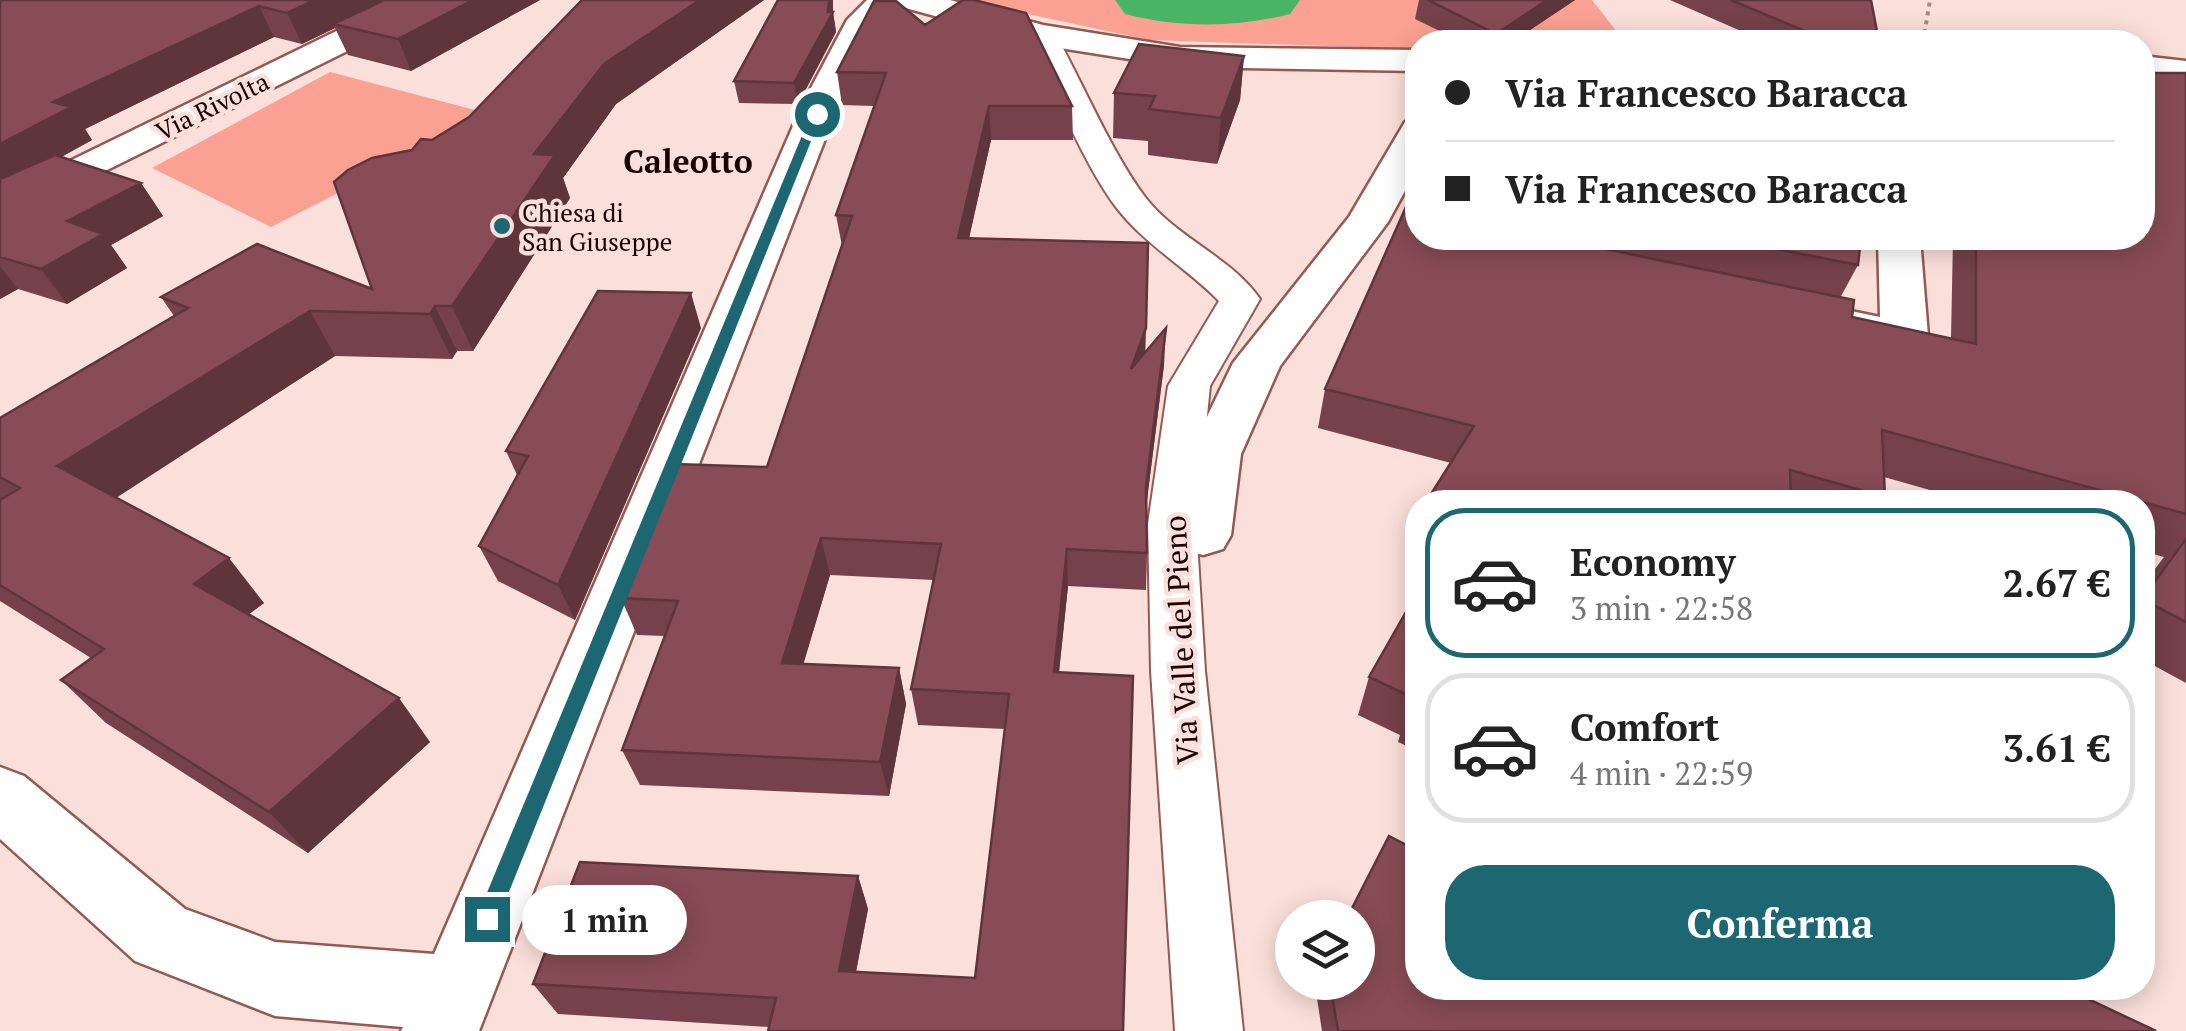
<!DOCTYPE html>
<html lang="it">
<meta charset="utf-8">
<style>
body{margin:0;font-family:"PT Serif",serif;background:#f6f6f6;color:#222;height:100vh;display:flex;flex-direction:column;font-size:38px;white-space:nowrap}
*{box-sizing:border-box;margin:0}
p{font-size:32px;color:#767676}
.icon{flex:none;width:55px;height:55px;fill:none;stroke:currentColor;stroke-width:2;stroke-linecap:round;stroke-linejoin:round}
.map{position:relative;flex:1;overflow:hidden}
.side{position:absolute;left:1405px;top:490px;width:750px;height:510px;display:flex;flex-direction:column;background:#fff;border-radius:40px;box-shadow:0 5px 25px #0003}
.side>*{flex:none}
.guide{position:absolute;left:1405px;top:30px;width:750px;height:220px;border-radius:40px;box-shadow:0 5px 25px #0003;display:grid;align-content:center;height:220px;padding:0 40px;background:#fff}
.buttons{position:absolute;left:1275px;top:900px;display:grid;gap:20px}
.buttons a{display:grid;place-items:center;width:100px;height:100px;border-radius:50%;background:#fff;box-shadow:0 5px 25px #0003;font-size:50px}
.end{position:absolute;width:45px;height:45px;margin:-22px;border:12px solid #1c6772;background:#fff;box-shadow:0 0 0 5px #fff}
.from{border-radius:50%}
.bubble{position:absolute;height:70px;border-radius:35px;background:#fff;box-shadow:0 5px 25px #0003;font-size:32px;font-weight:700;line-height:70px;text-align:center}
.guide b{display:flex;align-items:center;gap:35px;height:95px;font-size:38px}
.guide b+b{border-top:2px solid #e0e0e0}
.guide i{width:25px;height:25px;background:#222}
ul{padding:18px 0 0;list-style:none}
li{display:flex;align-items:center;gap:30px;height:150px;margin:0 20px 15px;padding:0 20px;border:5px solid #e0e0e0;border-radius:40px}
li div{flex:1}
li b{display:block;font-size:38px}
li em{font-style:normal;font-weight:700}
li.selected{border-color:#1c6772}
li>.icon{width:90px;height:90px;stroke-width:1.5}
.cta{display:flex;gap:20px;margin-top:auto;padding:20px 40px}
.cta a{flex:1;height:115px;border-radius:40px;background:#1c6772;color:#fff;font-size:40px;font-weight:700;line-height:115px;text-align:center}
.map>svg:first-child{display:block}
</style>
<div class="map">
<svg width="2186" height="1031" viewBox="0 0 2186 1031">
<rect width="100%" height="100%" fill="#fbdfda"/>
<path fill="#fba193" d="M962 0H1592L1625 42H1418L1417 49 1149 40Z
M330 72 528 124 358 183 271 227 152 168Z"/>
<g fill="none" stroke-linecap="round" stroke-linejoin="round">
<path fill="#49b466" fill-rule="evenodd" d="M1115 0H1300L1290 14C1235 28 1180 28 1125 14Z"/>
<g stroke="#965950" stroke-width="4">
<path id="pedestrian" d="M1041 26 1056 35C1083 84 1112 153 1145 197 1176 238 1230 256 1260 299L1210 386 1196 524 1205 671 1243 1031H1175L1151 671 1148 524 1168 386 1219 301C1187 268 1144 244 1116 207 1084 165 1052 85 1026 35Z"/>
</g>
<g stroke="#965950" stroke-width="5">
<path id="minor" d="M400 0H441L436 7 0 223V195Z
M867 0H902L878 25 839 103 479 1031H401L403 1027 275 1016 135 961 0 839V767L24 776 185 909 275 942 434 954 803 103 847 20Z
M1418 119V167L1388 222 1280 366 1241 454 1231 535 1223 549 1203 555 1183 549 1175 535 1189 454 1233 363 1349 217 1405 122Z
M1878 238H1920L1928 336 1921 346C1891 354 1855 341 1825 333L1818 323 1825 313 1841 309 1880 317Z"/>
</g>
<g stroke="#965950" stroke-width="5">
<path id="tertiary" d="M897 0H950L1043 25 1180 47 1418 50V71L1180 67 1041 45 902 7Z
M2142 56 2186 61V83L2142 77Z"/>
</g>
<path stroke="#a68c88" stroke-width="4" stroke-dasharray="4 5" stroke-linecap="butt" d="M1923 42 1930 0"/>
<use href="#pedestrian" fill="#fff" fill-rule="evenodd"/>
<use href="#minor" fill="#fff" fill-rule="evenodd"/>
<use href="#tertiary" fill="#fff" fill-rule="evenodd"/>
</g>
<path fill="#75414a" d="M0 0H540L411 71 348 55 335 28 302 44 274 37 85 129 92 140 61 157 141 183 163 216 111 245 127 268 67 304 18 289 0 299Z
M582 0H764L616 104 563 178 570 198 473 351H457L452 359 335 356 116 497 264 603 249 614 430 742 308 853 106 723 61 680 91 658 0 601V477L174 316 161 297 372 289 412 150 432 140 469 117Z
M1419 0H1575L1512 42H1462L1415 19Z
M1670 0H1871L1879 42H1766Z
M833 12 836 32 798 104 739 103 734 81Z
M925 25 1072 106 1073 140H991L969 238 1164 365 1146 507 1147 553 1146 590 1068 586 1059 673 1123 1031 769 1027 558 1014 533 984 858 876 868 909 856 972 975 978 1005 729 918 725 911 689 934 580 830 575 803 664 899 668 906 704 889 796 640 785 622 750 665 636 637 635 621 598 767 467 842 246 836 215 874 106 842 105 837 72Z
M1244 56 1240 100 1217 164 1148 155V141L1113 138 1114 93Z
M2186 73V683L2142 659V586L2164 557 2142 551V502H1972L1884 477 1885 497 1881 502H1426L1451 463 1318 428 1325 389 1418 238H1861L1858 265 1840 298 1852 317 1951 339 1953 238H2142Z
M701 328 575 620 498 581 479 546 517 475 506 451Z
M1418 519V558L1408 554Z
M1418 591V751L1398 742 1400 735 1358 715 1369 677Z
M1318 982H1358L1418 988 2156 1031H1322L1316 992Z"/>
<path fill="#5f353c" d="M315 0H391L333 24 335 28 302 44 287 13Z
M473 0H540L411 71 398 39Z
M700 0H764L616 104 563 178 570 198 473 351 452 306 534 154 604 64Z
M829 0H833V12L836 32 798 104 794 83 828 12Z
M1547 0H1575L1512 42H1494L1496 34Z
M259 6 274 37 85 129 92 140 0 191V144L53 102Z
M1244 56 1240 100 1217 164 1221 118Z
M989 106 991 140 961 274 958 238Z
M141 183 163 216 111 245 127 268 67 304 41 269 67 221Z
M0 266 18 289 0 299Z
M691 293 701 328 575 620 558 585Z
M435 306 457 351 452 359 430 314Z
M310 311 335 356 96 511 57 466Z
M1146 328 1145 365 1131 369Z
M1166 328 1164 365 1144 524 1146 487Z
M821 538 830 575 793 699 782 663Z
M1067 549 1068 586 1055 708 1054 672Z
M229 558 264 603 231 628 194 584Z
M899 668 906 704 889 796 880 762Z
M399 698 430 742 308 853 269 812Z
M858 876 868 909 850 1002 839 971Z"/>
<path fill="#884c56" stroke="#5f353c" stroke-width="2.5" d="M0 0H315L287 13 259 6 53 102 71 107 0 144Z
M384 0H473L398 39 333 24Z
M582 0H700L604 64 534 154 555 155 452 306H435L430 314 310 311 57 466 229 558 194 584 399 698 269 812 61 680 104 649 0 585V500L20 488 0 477V418L188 308 161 297 257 244 372 289 334 182 348 170 372 158 412 150 421 139 432 140 469 117Z
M778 0H829L828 12H833L794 83 734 81Z
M963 0H974L1026 13 1072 106H989L958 238 1148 243 1146 328 1131 369 1166 328 1146 487 1147 553 1067 549 1054 672 1133 676 1123 1031H768L776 998 533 984 580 862 858 876 839 971 975 978 1009 694 911 689 941 544 821 538 782 663 899 668 880 762 622 750 678 601 621 598 676 464 767 467 852 216 836 215 886 73 837 72 874 1H896L925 25Z
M1428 0H1547L1496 34Z
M1731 0H1871L1879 42H1831Z
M1139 44 1244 56 1221 118 1149 109 1155 96 1114 93Z
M2142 73H2186V514L1882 430 1885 497 1790 470 1791 502H1774L1733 492 1729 502H1426L1474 426 1325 389 1418 180V238H1551L1854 300 1852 317 1976 344V238H2142Z
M55 155 141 183 67 221 103 234 41 269 0 257V179Z
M1720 238H1861L1858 265Z
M598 291 691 293 558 585 479 546 528 456 506 451Z
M2186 539V622L2142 599Z
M1418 591V707L1410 704 1414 698 1369 677Z
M1389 836 1418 851V988H2065L2156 1031H1338L1330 982H1358V918H1347Z"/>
<path fill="#1c6772" d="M817 111 822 114 498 919 495 926H479L476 919 811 114Z"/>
<circle fill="#1c6772" stroke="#fbdfda" stroke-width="4" cx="502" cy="226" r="10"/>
<g text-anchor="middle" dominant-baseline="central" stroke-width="9" stroke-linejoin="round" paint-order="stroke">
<g font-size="25" fill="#1a0403" stroke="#fbdfda">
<text transform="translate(212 106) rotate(-26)">Via Rivolta</text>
</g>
<g font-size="25" fill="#1a0403" stroke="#fbdfda" text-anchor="start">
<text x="522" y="212">Chiesa di<tspan x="522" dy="29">San Giuseppe</tspan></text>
</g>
<g font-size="30" fill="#1a0403" stroke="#fbdfda">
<text transform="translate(1181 640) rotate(-93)">Via Valle del Pieno</text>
</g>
<g font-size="32" font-weight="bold" fill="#1a0403" stroke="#fbdfda">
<text x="688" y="161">Caleotto</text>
</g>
</g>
</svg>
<div class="buttons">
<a><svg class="icon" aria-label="layers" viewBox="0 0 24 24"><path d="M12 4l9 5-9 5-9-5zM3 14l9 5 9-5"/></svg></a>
</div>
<i class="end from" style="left:817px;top:114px"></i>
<i class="end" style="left:487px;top:919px"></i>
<div class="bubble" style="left:522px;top:885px;width:165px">1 min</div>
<div class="guide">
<b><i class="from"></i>Via Francesco Baracca</b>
<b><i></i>Via Francesco Baracca</b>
</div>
<section class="side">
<ul>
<li class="selected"><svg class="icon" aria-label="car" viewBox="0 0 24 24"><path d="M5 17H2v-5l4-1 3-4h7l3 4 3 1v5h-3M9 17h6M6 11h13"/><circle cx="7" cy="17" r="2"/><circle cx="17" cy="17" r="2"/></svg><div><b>Economy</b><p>3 min · 22:58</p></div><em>2.67 €</em></li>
<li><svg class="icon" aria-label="car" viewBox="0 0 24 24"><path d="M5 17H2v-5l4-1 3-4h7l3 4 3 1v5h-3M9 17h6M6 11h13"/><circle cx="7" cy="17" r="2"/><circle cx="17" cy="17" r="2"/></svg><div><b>Comfort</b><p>4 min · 22:59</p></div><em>3.61 €</em></li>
</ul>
<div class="cta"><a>Conferma</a></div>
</section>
</div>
